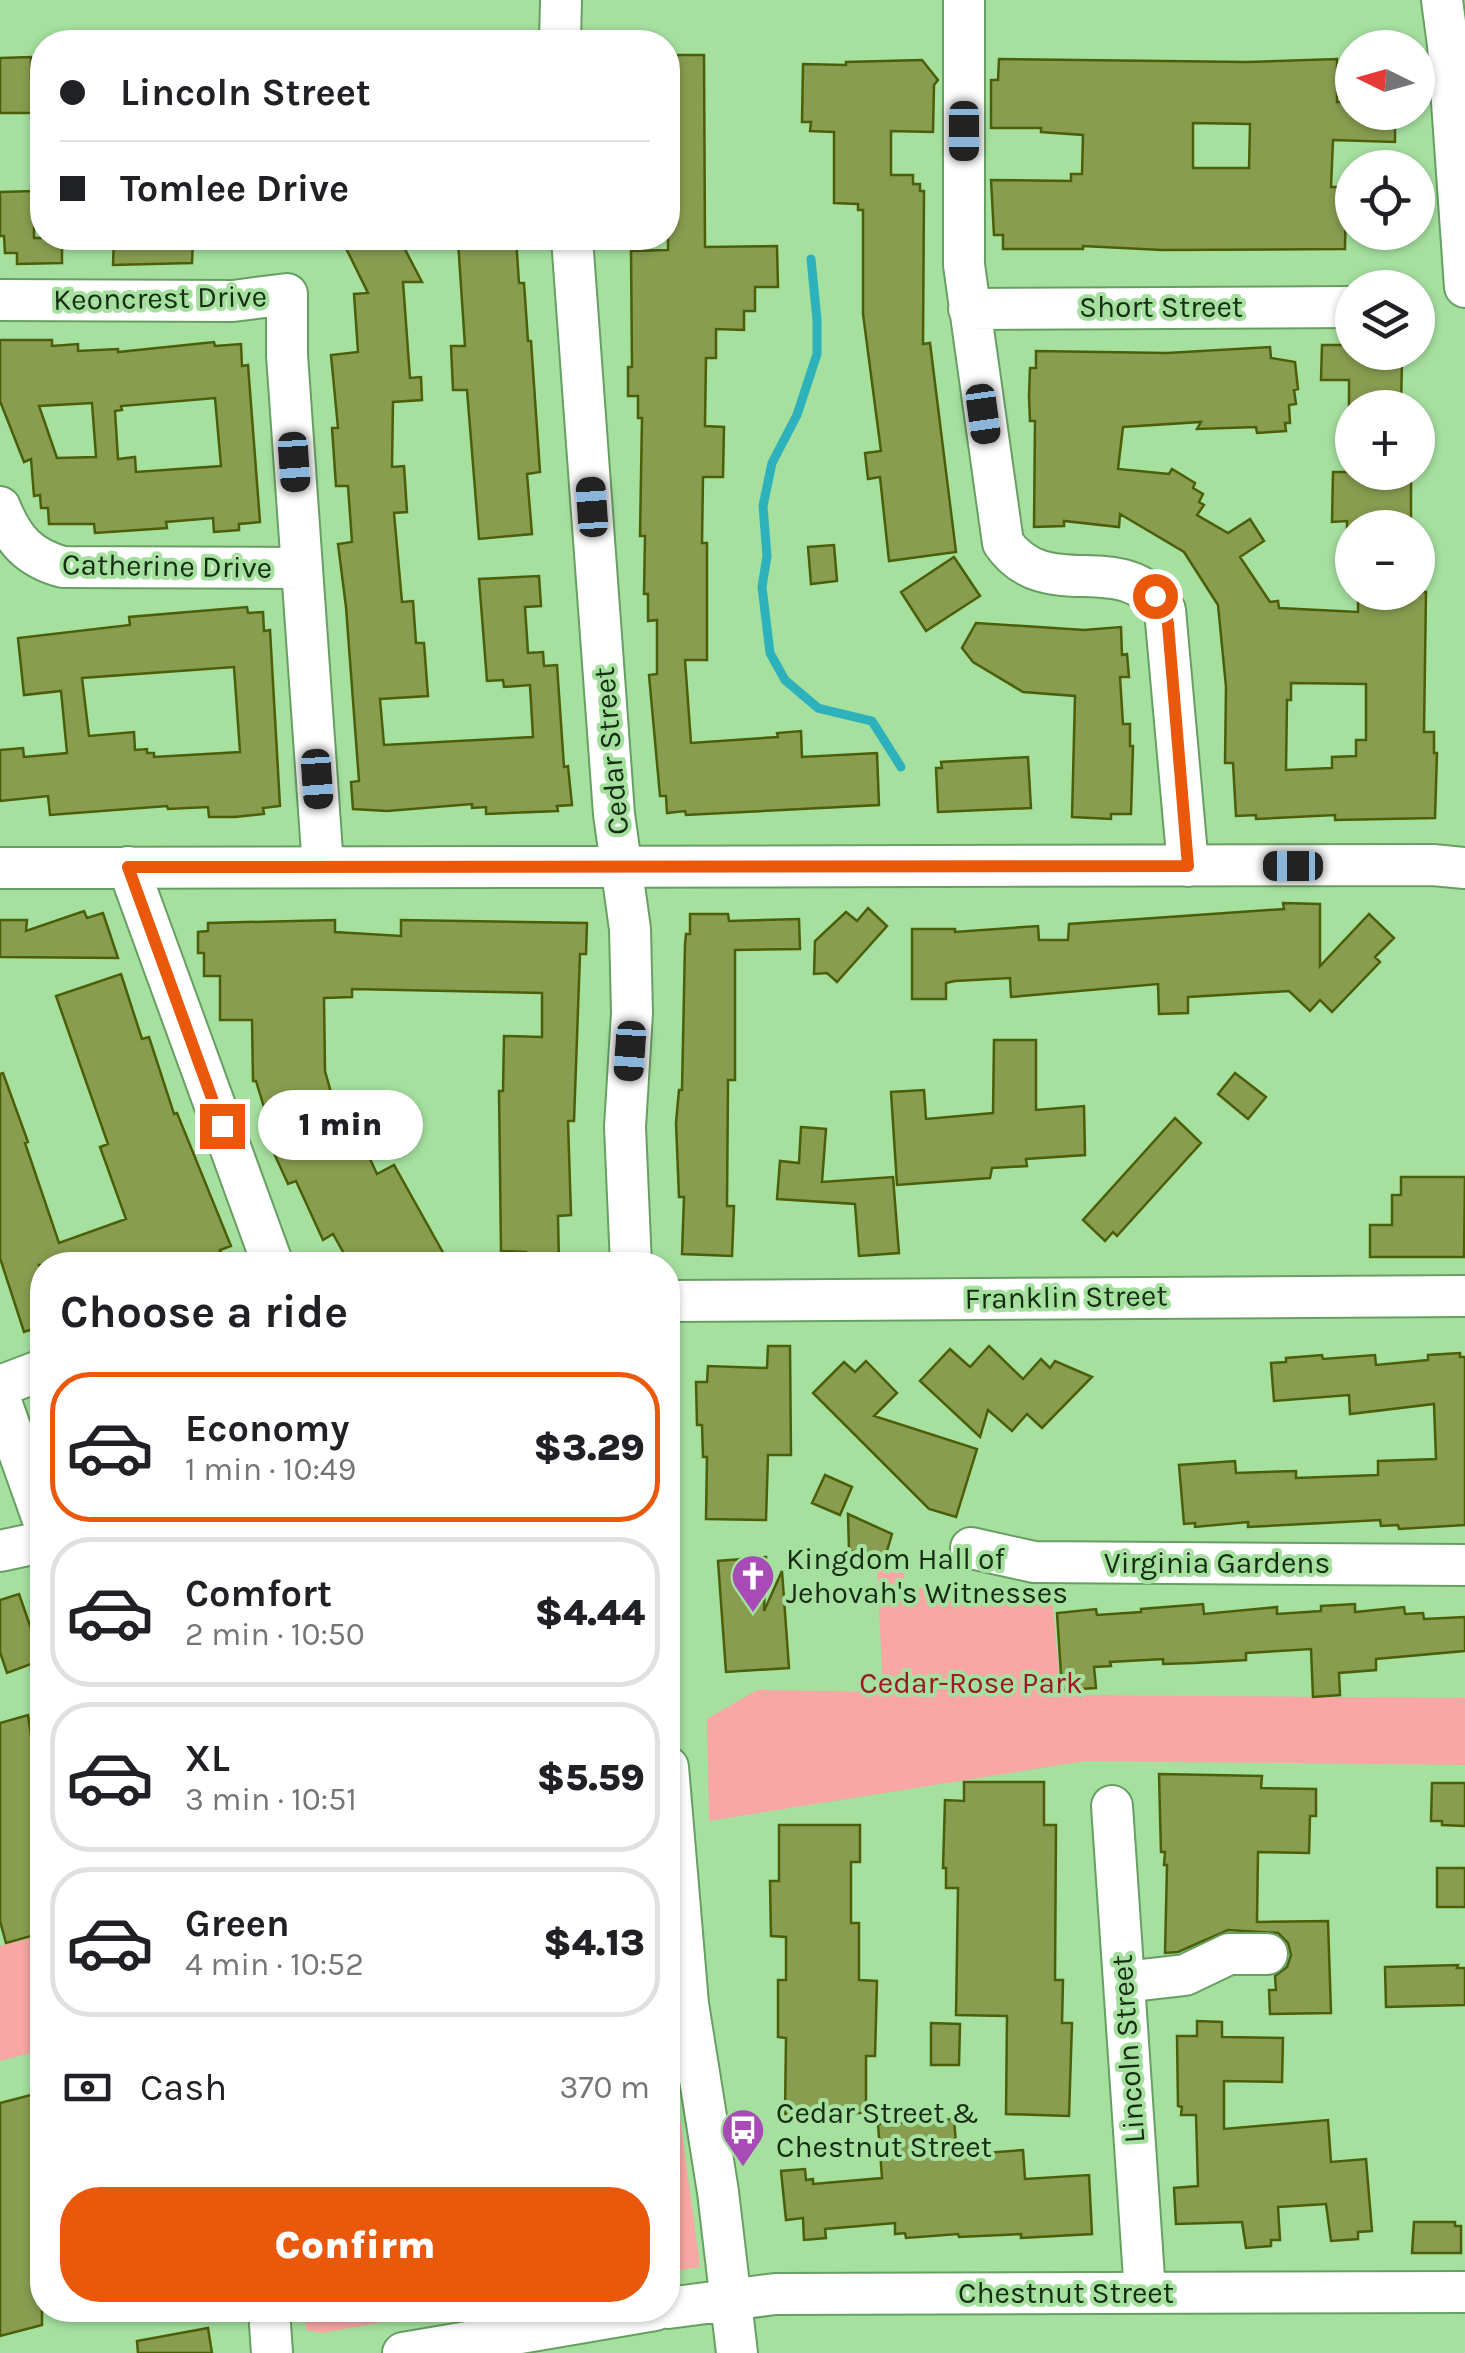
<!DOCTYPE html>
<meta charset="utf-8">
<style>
body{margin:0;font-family:Karla,sans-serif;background:#f6f6f6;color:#202124;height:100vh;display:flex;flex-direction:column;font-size:38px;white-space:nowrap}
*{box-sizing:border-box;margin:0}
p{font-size:32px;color:#757577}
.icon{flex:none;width:55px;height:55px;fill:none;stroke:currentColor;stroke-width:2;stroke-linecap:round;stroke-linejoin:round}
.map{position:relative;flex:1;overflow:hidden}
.drawer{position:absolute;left:30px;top:1252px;width:650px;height:1070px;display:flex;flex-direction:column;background:#fff;border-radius:40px;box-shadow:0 2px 8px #0004}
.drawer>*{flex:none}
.banner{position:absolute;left:30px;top:30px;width:650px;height:220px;border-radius:40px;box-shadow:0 2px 8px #0004;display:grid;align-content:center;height:220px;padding:0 30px;background:#fff}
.needle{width:65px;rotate:275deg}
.buttons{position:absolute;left:1335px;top:30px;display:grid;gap:20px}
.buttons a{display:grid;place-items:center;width:100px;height:100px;border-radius:50%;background:#fff;box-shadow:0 2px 8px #0004;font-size:50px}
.end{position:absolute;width:45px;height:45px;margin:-22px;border:12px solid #ea580c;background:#fff;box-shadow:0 0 0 5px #fff}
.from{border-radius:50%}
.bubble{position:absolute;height:70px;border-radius:35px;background:#fff;box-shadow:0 2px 8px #0004;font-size:32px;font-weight:800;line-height:70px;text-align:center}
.car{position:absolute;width:30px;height:60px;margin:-30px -15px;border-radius:12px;box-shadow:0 0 8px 2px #0007;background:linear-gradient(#222 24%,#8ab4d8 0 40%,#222 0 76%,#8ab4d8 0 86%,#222 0)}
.banner b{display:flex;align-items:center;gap:35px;height:95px;font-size:38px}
.banner b+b{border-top:2px solid #e0e0e0}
.banner i{width:25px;height:25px;background:#202124}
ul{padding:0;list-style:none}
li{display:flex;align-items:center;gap:30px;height:150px;margin:0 20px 15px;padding:0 10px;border:5px solid #e0e0e0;border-radius:40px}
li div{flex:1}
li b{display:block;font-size:38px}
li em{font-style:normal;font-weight:800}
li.on{border-color:#ea580c}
li>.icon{width:90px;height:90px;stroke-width:1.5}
h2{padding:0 30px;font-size:45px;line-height:120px}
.pay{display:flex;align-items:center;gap:25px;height:110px;padding:0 30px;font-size:38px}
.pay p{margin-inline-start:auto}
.action{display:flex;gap:20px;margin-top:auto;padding:20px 30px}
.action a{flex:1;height:115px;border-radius:40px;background:#ea580c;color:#fff;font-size:40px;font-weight:800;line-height:115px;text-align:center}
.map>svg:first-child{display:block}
</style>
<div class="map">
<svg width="1465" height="2353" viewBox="0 0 1465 2353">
<rect width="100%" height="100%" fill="#a5e09f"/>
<path fill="#f8a7a4" d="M877 1565 904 1573 905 1588 1051 1587 1061 1695 1465 1698V1765L1085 1761 709 1821 707 1719 757 1690 883 1692Z
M42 1935V2050L0 2061V1946Z
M668 2029 700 2267 668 2272Z
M305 2310H451L322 2333 306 2330Z"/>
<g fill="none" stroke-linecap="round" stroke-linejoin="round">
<path stroke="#2db2bc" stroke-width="9" d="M811 259 817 320V354L797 415 772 463 763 506 767 556 762 587 770 653 785 680 818 708 872 721 901 767"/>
</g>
<path fill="#889d50" stroke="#4c5e07" stroke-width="2.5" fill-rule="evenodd" d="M668 55H704L705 247 777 246 778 287H755V311H744V330L716 329V358H706L705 426 724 427 723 477H703L702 543H707V660H685L691 743 778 737 777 733 801 731 802 757 877 753 879 805 686 815 685 811 667 813 666 796H660L649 675 657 674V620L648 621V594H644L645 536H640L642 418H638V396H628V367H632L631 251 668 250Z
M31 57V78H40V113H0V58Z
M999 59 1247 62 1337 59V102H1348V112H1395V142L1333 140 1331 187H1346L1345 249 1162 250 1083 246V249H1003V235H994L991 180 1071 181V174H1082L1083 135 1041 132V128H991V80H998ZM1193 123 1250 124 1249 168H1193Z
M922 60 938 80 934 85 933 132 891 131V175H913V184H920V191H924L923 344 930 343 956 552 889 561 880 477 868 479 865 453 881 451 863 314V210H858V204L834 203V132L810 131 811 122H802L803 64 846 65V62Z
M34 191V238H62V263L17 264V253H5L4 236H0V192Z
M114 238H193L192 263 113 265Z
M341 238H399L422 282H403L410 378 421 377 422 400 393 402 392 467 404 466 407 512 394 513 402 602 413 601 416 643H424L428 696 380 699 384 745 533 737 530 685 504 687 503 680 487 681 479 579 539 576 541 606 525 607 528 653 543 652 544 666 557 665 564 767 568 766 572 805 557 806 558 811 486 814V807L472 808V804L387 811 353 809 351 782 359 781 346 607 338 544 352 542 348 486H336L332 428H338L331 355 358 352 354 294 368 293Z
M471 238H516L519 283H524L528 341H531L540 472 527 474 532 534 479 539 467 390H453L451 346H465L458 241H471Z
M0 340H52V346L78 344V351L118 349V352L214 342 215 346 241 344 242 366 248 365 260 522 239 524V530L214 532 213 518 166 522 167 528 95 533 94 524H49L48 508H41L40 495 34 496 31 459 24 462 0 401ZM215 398 221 466 136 472 135 457 118 459 115 411 122 410 121 406ZM92 403 96 457 57 458 39 406Z
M1322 345H1347V351L1352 352H1386V360H1402L1401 408H1349V380H1321Z
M1270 347 1271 358 1295 362 1298 389 1294 390 1296 404 1289 405 1290 423H1285L1286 431 1257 433 1256 427 1197 429 1201 422 1123 427 1118 469 1169 474 1172 469 1195 483 1193 488 1203 494 1199 502 1204 505 1197 515 1228 533 1250 519 1264 541 1240 557 1270 602 1278 601 1279 608 1358 612V592H1426L1424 732H1434V753H1437L1435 818 1335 820V815L1256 819V815L1236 816 1233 763H1225L1226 687 1218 605 1184 552 1120 514 1119 527 1064 521V526L1034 527 1035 421H1030L1029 396 1030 368H1036V351L1167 353ZM1291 683 1366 684V740H1356V756L1332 757V768L1286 770 1287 700H1291Z
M1333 472H1411V528H1347V521L1332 522Z
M834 545 837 581 811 584 808 547Z
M954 557 980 596 926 631 901 592Z
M247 607 248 613 263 612 264 631 270 630 280 806 263 808 264 814 235 817H209L208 807 168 809 167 806 50 815 48 796 0 801V750L23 748 24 757 67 753 61 691 24 695 18 638 130 625 129 617ZM234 667 240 752 154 757V753H147V749L135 750 134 732 89 736 82 678Z
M976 623 1084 630 1121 627 1122 655 1127 654 1129 677H1120L1123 724H1130V746H1133L1131 814H1111V819L1072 817 1075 696 1023 692 973 662 962 648Z
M1028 757 1031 808 938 812 936 768H942L941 762Z
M1283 903 1320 904V966L1369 914 1394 938 1375 957 1380 962 1332 1012 1320 1000 1310 1011 1289 991 1188 997V1013L1159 1014 1158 984 1011 997 1010 978 955 981 946 983V999H912V929H955V932L1038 926 1039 940H1068L1069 924 1284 909Z
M868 908 887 926 837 982 827 973 814 974 815 941 846 912 857 921Z
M84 911 87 918 103 913 118 958 0 957V920H27L26 931Z
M690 914H728L729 921 799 919 800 949 735 950V1080H728L727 1206H734L732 1256 682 1254 684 1197H679L676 1123 679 1090H682L685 944 686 934H690Z
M335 920V932L401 936V920L587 923 586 954H580L574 1121H568L571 1215 558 1216 559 1265H527L526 1252 501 1251 499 1091H503L504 1036 542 1037V993L352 989V997L324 998 325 1071 344 1139 358 1133 377 1174 394 1165 450 1265H363L356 1254 347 1259 333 1234 323 1240 296 1181 288 1184 263 1129 270 1127 256 1081H253L252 1020H220V976H204V953H198V932L208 931V923Z
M121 974 142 1039 149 1037 174 1114 177 1113 231 1246 220 1250 222 1255 195 1265H39L42 1277V1326L24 1332 0 1258V1074L3 1073 28 1142 25 1143 59 1243 126 1219 100 1147 108 1144 56 996Z
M994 1040H1036V1110L1084 1106 1085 1155 1026 1159 1027 1166 992 1168 990 1178 897 1185 891 1092 924 1090 926 1119 993 1113Z
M1235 1073 1266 1097 1248 1119 1218 1094Z
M1175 1118 1201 1143 1117 1236 1113 1232 1105 1241 1083 1220Z
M801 1127 826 1129 822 1182 893 1177 899 1253 859 1256 855 1204 777 1199 780 1161 799 1163Z
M1401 1177H1465L1464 1257H1370V1225H1392V1195H1401Z
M768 1346H790L791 1455H768L766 1520 706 1519 707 1457H703L702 1425H697L696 1382H707L708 1366 767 1368Z
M989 1346 1023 1379 1041 1359 1050 1368 1055 1361 1092 1377 1042 1428 1027 1414 1012 1431 988 1410 980 1437 920 1381 950 1349 970 1367Z
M1460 1353V1357H1465V1525L1399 1529 1398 1525 1381 1526 1380 1520 1248 1527V1522L1195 1527V1523L1184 1524 1179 1465 1235 1461 1236 1473 1296 1471V1478L1378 1475V1461L1436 1459 1434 1404 1350 1414 1349 1395 1274 1401 1271 1363 1286 1362V1358L1322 1355 1323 1359 1375 1355 1376 1365 1428 1360V1355Z
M866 1361 897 1393 874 1416 977 1449 956 1517 929 1509 813 1393 844 1362 855 1372Z
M825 1475 852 1487 840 1515 812 1503Z
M848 1514 892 1534 884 1561 849 1550Z
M766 1557 764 1611 782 1571 789 1668 726 1672 718 1561Z
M19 1594 42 1660 7 1673 0 1652V1600Z
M1203 1604 1204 1614 1277 1607V1614L1321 1611V1606L1355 1604V1612L1404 1607 1405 1614 1423 1613 1424 1619 1465 1617V1651L1376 1659V1670L1339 1673 1340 1695 1313 1697 1311 1649 1246 1653V1660L1194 1663 1163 1664V1659L1110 1662 1111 1666 1094 1667 1096 1688 1062 1690 1057 1613 1096 1609 1097 1615 1141 1612V1609Z
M28 1715 31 1735 42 1732V1933L6 1943 0 1921V1723Z
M1159 1774 1262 1776 1261 1788 1316 1789V1816H1310L1309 1853 1258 1852 1257 1922 1328 1921 1331 2013 1270 2014 1269 1990H1276L1275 1976 1287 1967 1291 1955 1288 1943 1278 1933 1228 1930 1178 1952 1165 1953 1167 1865H1164L1165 1852H1161Z
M964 1782H1044V1825H1056L1055 1980H1063L1062 2023H1072L1069 2116 1006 2114 1007 2016 956 2015 958 1888H946V1868H943L945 1800 964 1801Z
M1432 1783H1465V1826L1442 1825V1821H1431Z
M779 1825H860V1862H851V1923H859V1980L877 1981 875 2056H866V2113L785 2114 786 2038 778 2037V1980H786V1937L771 1936 770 1881H779Z
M1437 1868H1465V1907H1437Z
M1458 1965 1457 1968H1465V2005L1386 2007 1385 1967Z
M1197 2021 1222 2022V2037L1283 2038 1282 2082 1224 2081V2129L1328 2120 1331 2162 1366 2159 1372 2231 1358 2232V2239L1331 2241 1326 2204 1278 2207 1280 2240H1271V2246L1246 2248 1242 2222 1176 2224 1174 2188 1198 2186 1196 2115H1181L1182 2107 1178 2106 1177 2036H1197Z
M931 2023 960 2024 959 2065H931Z
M42 2092V2325L0 2336V2103Z
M954 2119 957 2155 1023 2150 1025 2179 1089 2175 1092 2234 1021 2238V2234L959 2237 958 2234 906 2238 905 2233 895 2234V2223L825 2229 826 2238 804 2240 803 2218 786 2220 781 2171 805 2169 806 2180 813 2179V2184L882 2178 878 2124Z
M1414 2222H1455V2226H1461V2253H1412Z
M208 2328 212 2353H138L137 2341Z"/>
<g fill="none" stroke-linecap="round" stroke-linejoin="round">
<g stroke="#679f62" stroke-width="44">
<path id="minor" d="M964 0V265L1003 543C1047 606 1122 546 1165 610L1188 866
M1442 0 1448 45 1465 287
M560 42 561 0
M572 238 614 814 630 929 632 1013 625 1127 631 1265
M0 300 233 301 287 294V355L323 867
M969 309 1352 307
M0 507C13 540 29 558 63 567L302 568
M128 867 273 1265
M0 868 1433 865 1465 868
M668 1301 1465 1296
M0 1386 42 1370
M0 1399 42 1517
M971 1548 1034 1562 1465 1565
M0 1551 42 1542
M668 1767 688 2004 718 2192 737 2353
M1112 1806 1145 2293
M1124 1982 1185 1975 1229 1954H1267
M668 2308 775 2294 1465 2292
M269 2310 272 2353
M403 2353 655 2310"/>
</g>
<use href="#minor" stroke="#fff" stroke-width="40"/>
</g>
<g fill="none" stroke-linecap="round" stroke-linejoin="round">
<path stroke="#ea580c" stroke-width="12" d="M222 1126 128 867 1188 866 1168 624 1165 610 1155 596"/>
</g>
<defs>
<g id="church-pin" transform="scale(2.25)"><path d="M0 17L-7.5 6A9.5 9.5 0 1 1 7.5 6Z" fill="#a84bb6" stroke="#a5e09f"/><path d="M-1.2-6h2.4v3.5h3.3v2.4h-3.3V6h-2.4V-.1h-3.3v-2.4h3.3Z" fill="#fff"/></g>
<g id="bus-pin" transform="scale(2.25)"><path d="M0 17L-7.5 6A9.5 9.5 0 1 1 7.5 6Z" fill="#a84bb6" stroke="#a5e09f"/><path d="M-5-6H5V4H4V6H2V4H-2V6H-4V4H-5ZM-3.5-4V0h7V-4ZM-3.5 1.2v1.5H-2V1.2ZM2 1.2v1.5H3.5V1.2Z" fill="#fff"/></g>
</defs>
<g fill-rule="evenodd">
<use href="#church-pin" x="753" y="1576"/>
<use href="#bus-pin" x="743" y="2130"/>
</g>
<g text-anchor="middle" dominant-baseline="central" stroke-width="8" stroke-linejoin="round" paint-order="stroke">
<g font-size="30" fill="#162d14" stroke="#a5e09f">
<text transform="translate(160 298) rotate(-1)">Keoncrest Drive</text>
<text x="1161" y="307">Short Street</text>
<text transform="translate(167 566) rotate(1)">Catherine Drive</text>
<text transform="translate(611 751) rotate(-95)">Cedar Street</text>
<text transform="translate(1066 1297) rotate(-1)">Franklin Street</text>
<text x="1217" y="1563">Virginia Gardens</text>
<text transform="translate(1128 2049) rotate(-94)">Lincoln Street</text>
<text x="1066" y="2293">Chestnut Street</text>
</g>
<g font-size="30" fill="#162d14" stroke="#a5e09f" text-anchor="start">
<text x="786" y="1559">Kingdom Hall of<tspan x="786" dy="34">Jehovah's Witnesses</tspan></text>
<text x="776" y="2113">Cedar Street &amp;<tspan x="776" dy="34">Chestnut Street</tspan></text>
</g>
<g font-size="30" fill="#9d1727" stroke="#a5e09f">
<text x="971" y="1683">Cedar-Rose Park</text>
</g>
</g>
</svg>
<div class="buttons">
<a><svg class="needle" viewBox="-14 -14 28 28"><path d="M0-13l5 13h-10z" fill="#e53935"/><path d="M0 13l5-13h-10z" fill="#757577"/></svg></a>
<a><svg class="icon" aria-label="locate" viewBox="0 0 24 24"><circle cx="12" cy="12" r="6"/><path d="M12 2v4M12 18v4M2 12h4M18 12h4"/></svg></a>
<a><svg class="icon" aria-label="layers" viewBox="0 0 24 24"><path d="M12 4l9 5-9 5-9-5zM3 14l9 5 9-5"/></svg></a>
<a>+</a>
<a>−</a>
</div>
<i class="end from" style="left:1155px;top:596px"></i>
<i class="end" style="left:222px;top:1126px"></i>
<div class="bubble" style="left:258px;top:1090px;width:165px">1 min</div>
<i class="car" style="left:964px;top:131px;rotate:180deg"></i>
<i class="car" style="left:983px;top:414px;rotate:172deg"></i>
<i class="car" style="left:294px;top:462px;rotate:176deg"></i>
<i class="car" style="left:592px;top:507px;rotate:356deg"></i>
<i class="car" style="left:317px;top:779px;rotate:176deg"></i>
<i class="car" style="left:1293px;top:866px;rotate:270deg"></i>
<i class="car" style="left:630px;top:1051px;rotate:184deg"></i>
<div class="banner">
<b><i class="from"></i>Lincoln Street</b>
<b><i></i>Tomlee Drive</b>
</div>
<section class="drawer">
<h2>Choose a ride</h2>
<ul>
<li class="on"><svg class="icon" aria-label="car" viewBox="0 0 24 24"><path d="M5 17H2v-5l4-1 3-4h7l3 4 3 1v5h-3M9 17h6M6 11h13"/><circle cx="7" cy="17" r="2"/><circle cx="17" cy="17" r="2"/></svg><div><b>Economy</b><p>1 min · 10:49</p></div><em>$3.29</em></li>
<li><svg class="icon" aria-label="car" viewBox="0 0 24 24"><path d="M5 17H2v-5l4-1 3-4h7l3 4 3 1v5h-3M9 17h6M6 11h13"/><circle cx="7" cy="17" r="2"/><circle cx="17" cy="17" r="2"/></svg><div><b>Comfort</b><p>2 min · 10:50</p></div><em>$4.44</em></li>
<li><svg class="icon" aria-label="car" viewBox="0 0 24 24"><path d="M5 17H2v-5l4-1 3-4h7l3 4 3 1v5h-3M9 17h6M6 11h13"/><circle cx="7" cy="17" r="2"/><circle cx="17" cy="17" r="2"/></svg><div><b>XL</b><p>3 min · 10:51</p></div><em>$5.59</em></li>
<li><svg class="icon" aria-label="car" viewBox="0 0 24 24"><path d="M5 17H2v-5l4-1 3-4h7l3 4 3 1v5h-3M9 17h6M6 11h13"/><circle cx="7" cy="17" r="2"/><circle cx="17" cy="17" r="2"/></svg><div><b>Green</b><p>4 min · 10:52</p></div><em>$4.13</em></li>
</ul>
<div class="pay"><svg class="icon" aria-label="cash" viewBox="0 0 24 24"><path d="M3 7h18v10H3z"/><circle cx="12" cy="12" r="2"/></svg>Cash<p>370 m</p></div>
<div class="action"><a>Confirm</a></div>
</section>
</div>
